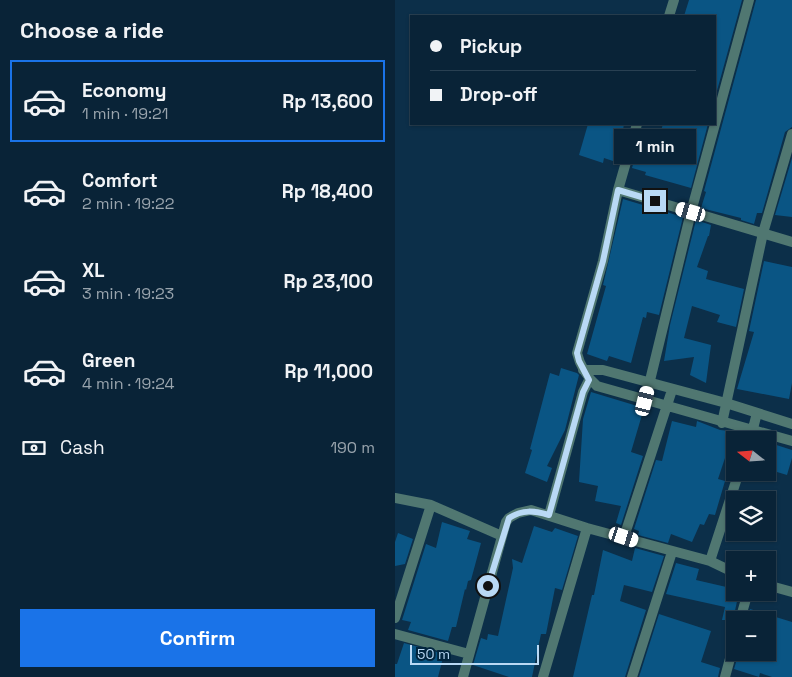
<!DOCTYPE html>
<meta charset="utf-8">
<style>
body{margin:0;font-family:"Space Grotesk",sans-serif;background:#172f42;color:#f1f3f6;height:100vh;display:flex;flex-direction:column;font-size:19px;white-space:nowrap}
*{box-sizing:border-box;margin:0}
p{font-size:16px;color:#99a4ad}
.icon{flex:none;width:28px;height:28px;fill:none;stroke:currentColor;stroke-width:2;stroke-linecap:round;stroke-linejoin:round}
.map{position:relative;flex:1;overflow:hidden}
.sheet{display:flex;flex-direction:column;background:#092337;width:395px}
.sheet>*{flex:none}
.hud{position:absolute;left:15px;top:15px;width:306px;height:110px;border-radius:0px;box-shadow:0 1px 4px #0004,0 0 0 1px #294052;display:grid;align-content:center;height:110px;padding:0 20px;background:#092337}
.needle{width:32px;rotate:287deg}
.controls{position:absolute;left:331px;top:431px;display:grid;gap:10px}
.controls a{display:grid;place-items:center;width:50px;height:50px;border-radius:0px;background:#092337;box-shadow:0 1px 4px #0004,0 0 0 1px #294052;font-size:25px}
.scale{position:absolute;left:15px;bottom:12px;width:129px;box-sizing:border-box;padding-left:5px;border:2px solid #b9d9f5;border-top:0;font-size:14px;line-height:18px;white-space:nowrap;color:#b9d9f5;-webkit-text-stroke:4px #01253e;paint-order:stroke}
.end{position:absolute;width:22px;height:22px;margin:-11px;border:6px solid #b9d9f5;background:#111;box-shadow:0 0 0 2px #111}
.from{border-radius:50%}
.bubble{position:absolute;height:35px;border-radius:0px;background:#092337;box-shadow:0 1px 4px #0004,0 0 0 1px #294052;font-size:16px;font-weight:600;line-height:35px;text-align:center}
.car{position:absolute;width:15px;height:30px;margin:-15px -8px;border-radius:6px;box-shadow:0 0 4px 1px #0007;background:linear-gradient(#fff 24%,#345 0 40%,#fff 0 76%,#345 0 86%,#fff 0)}
.hud b{display:flex;align-items:center;gap:18px;height:48px;font-size:19px}
.hud b+b{border-top:1px solid #294052}
.hud i{width:12px;height:12px;background:#f1f3f6}
ul{padding:0;list-style:none}
li{display:flex;align-items:center;gap:15px;height:82px;margin:0 10px 8px;padding:0 10px;border:2px solid transparent;border-radius:0px}
li div{flex:1}
li b{display:block;font-size:19px}
li em{font-style:normal;font-weight:600}
li.selected{border-color:#1a73e8}
li>.icon{width:45px;height:45px;stroke-width:1.5}
h2{padding:0 20px;font-size:22px;line-height:60px}
.pay{display:flex;align-items:center;gap:12px;height:55px;padding:0 20px;font-size:19px}
.pay p{margin-inline-start:auto}
.cta{display:flex;gap:10px;margin-top:auto;padding:10px 20px}
.cta a{flex:1;height:58px;border-radius:0px;background:#1a73e8;color:#fff;font-size:20px;font-weight:600;line-height:58px;text-align:center}
main{display:flex;flex:1;min-height:0}
.map>svg:first-child{display:block}
</style>
<main>
<section class="sheet">
<h2>Choose a ride</h2>
<ul>
<li class="selected"><svg class="icon" aria-label="car" viewBox="0 0 24 24"><path d="M5 17H2v-5l4-1 3-4h7l3 4 3 1v5h-3M9 17h6M6 11h13"/><circle cx="7" cy="17" r="2"/><circle cx="17" cy="17" r="2"/></svg><div><b>Economy</b><p>1 min · 19:21</p></div><em>Rp 13,600</em></li>
<li><svg class="icon" aria-label="car" viewBox="0 0 24 24"><path d="M5 17H2v-5l4-1 3-4h7l3 4 3 1v5h-3M9 17h6M6 11h13"/><circle cx="7" cy="17" r="2"/><circle cx="17" cy="17" r="2"/></svg><div><b>Comfort</b><p>2 min · 19:22</p></div><em>Rp 18,400</em></li>
<li><svg class="icon" aria-label="car" viewBox="0 0 24 24"><path d="M5 17H2v-5l4-1 3-4h7l3 4 3 1v5h-3M9 17h6M6 11h13"/><circle cx="7" cy="17" r="2"/><circle cx="17" cy="17" r="2"/></svg><div><b>XL</b><p>3 min · 19:23</p></div><em>Rp 23,100</em></li>
<li><svg class="icon" aria-label="car" viewBox="0 0 24 24"><path d="M5 17H2v-5l4-1 3-4h7l3 4 3 1v5h-3M9 17h6M6 11h13"/><circle cx="7" cy="17" r="2"/><circle cx="17" cy="17" r="2"/></svg><div><b>Green</b><p>4 min · 19:24</p></div><em>Rp 11,000</em></li>
</ul>
<div class="pay"><svg class="icon" aria-label="cash" viewBox="0 0 24 24"><path d="M3 7h18v10H3z"/><circle cx="12" cy="12" r="2"/></svg>Cash<p>190 m</p></div>
<div class="cta"><a>Confirm</a></div>
</section>
<div class="map">
<svg width="397" height="677" viewBox="0 0 397 677">
<rect width="100%" height="100%" fill="#0c2f49"/>
<path fill="#0a5584" d="M294 0H347L320 98V16H289Z
M361 0H397V127L390 132 367 213H362L359 224 346 220V218L306 208 311 192 309 191Z
M193 124H229L226 142 229 143 224 163 209 158 208 163 184 155Z
M268 124H313L296 188 250 175 251 172 237 168 243 146 260 151Z
M397 158V217L380 215Z
M228 199 288 217 264 315 252 312 251 318 248 317 236 363 214 356 212 361 192 354 211 286 208 285Z
M301 220 316 225 314 236H313L302 267 313 271 311 279 349 289 341 327 322 322 325 315 297 306 289 338 316 345 311 383 295 375 299 357 269 361 275 325Z
M369 261 397 267V383L394 399 342 389 359 332 354 331Z
M166 368 182 373 184 375 170 430 152 466 157 468 152 482 130 473 137 450 135 449 155 373 164 376Z
M196 392 249 408 236 452 248 456 226 525 221 523 226 506 200 501 203 486 184 482 188 419Z
M277 421 301 427 302 421 325 430 335 431 331 445 334 446 323 479 330 481 320 515 314 514 309 525 305 524 297 542 276 534 273 543 243 535 244 531 239 529 261 460 267 461Z
M372 442 397 450V458L392 475 372 469Z
M47 522 75 531 72 539 86 543 76 580 73 581 71 590 70 589 61 627H57L53 641 13 630 16 622 7 620 31 544 41 548Z
M139 526 157 532 160 528 183 536 167 590 160 588 151 634H146L137 677H114L78 665 86 638 92 640 93 634 103 636 118 568 117 559 127 563Z
M3 533 18 539 10 564 0 566V542Z
M240 548 269 556 257 592 229 585 225 601 251 610 230 677H178L197 595H199L208 550 237 561Z
M281 563 304 569 301 580 340 589V592H344L338 620H327L330 607 271 594Z
M355 609 397 622V677H377L365 673 364 677 339 669 344 652H355L372 658V620H352Z
M264 614 316 631 306 662 325 668 323 677H244Z
M9 643 49 654 43 677H0V664H2Z"/>
<g fill="none" stroke-linecap="round" stroke-linejoin="round">
<path stroke="#507771" stroke-width="10" d="M274 16 279 0
M242 124 223 190 208 261 182 353C185 366 192 377 202 386L397 441
M223 190 397 242
M188 370H208L331 403 397 424
M250 401 296 212 354 0
M327 423 368 233 397 134
M355 440 362 413
M0 498 36 505 107 536
M154 515 188 392 194 380
M229 537 277 390
M315 561 344 472
M372 585 397 592
M0 618 36 505
M345 620 353 592
M0 634 74 654
M68 677 111 522 114 518 123 513 136 510 192 528 315 561 340 573
M148 677 192 528
M237 677 277 552
M330 677 340 640"/>
</g>
<g fill="none" stroke-linecap="round" stroke-linejoin="round">
<path stroke="#b9d9f5" stroke-width="6" d="M93 586 114 518C128 509 139 511 154 515L188 392 194 380 184 361 182 353 208 261 223 190 260 201"/>
</g>
</svg>
<div class="controls">
<a><svg class="needle" viewBox="-14 -14 28 28"><path d="M0-13l5 13h-10z" fill="#e53935"/><path d="M0 13l5-13h-10z" fill="#99a4ad"/></svg></a>
<a><svg class="icon" aria-label="layers" viewBox="0 0 24 24"><path d="M12 4l9 5-9 5-9-5zM3 14l9 5 9-5"/></svg></a>
<a>+</a>
<a>−</a>
</div>
<div class="scale">50 m</div>
<i class="end from" style="left:93px;top:586px"></i>
<i class="end" style="left:260px;top:201px"></i>
<div class="bubble" style="left:219px;top:129px;width:82px">1 min</div>
<i class="car" style="left:296px;top:212px;rotate:286deg"></i>
<i class="car" style="left:250px;top:401px;rotate:14deg"></i>
<i class="car" style="left:229px;top:537px;rotate:108deg"></i>
<div class="hud">
<b><i class="from"></i>Pickup</b>
<b><i></i>Drop-off</b>
</div>
</div>
</main>
